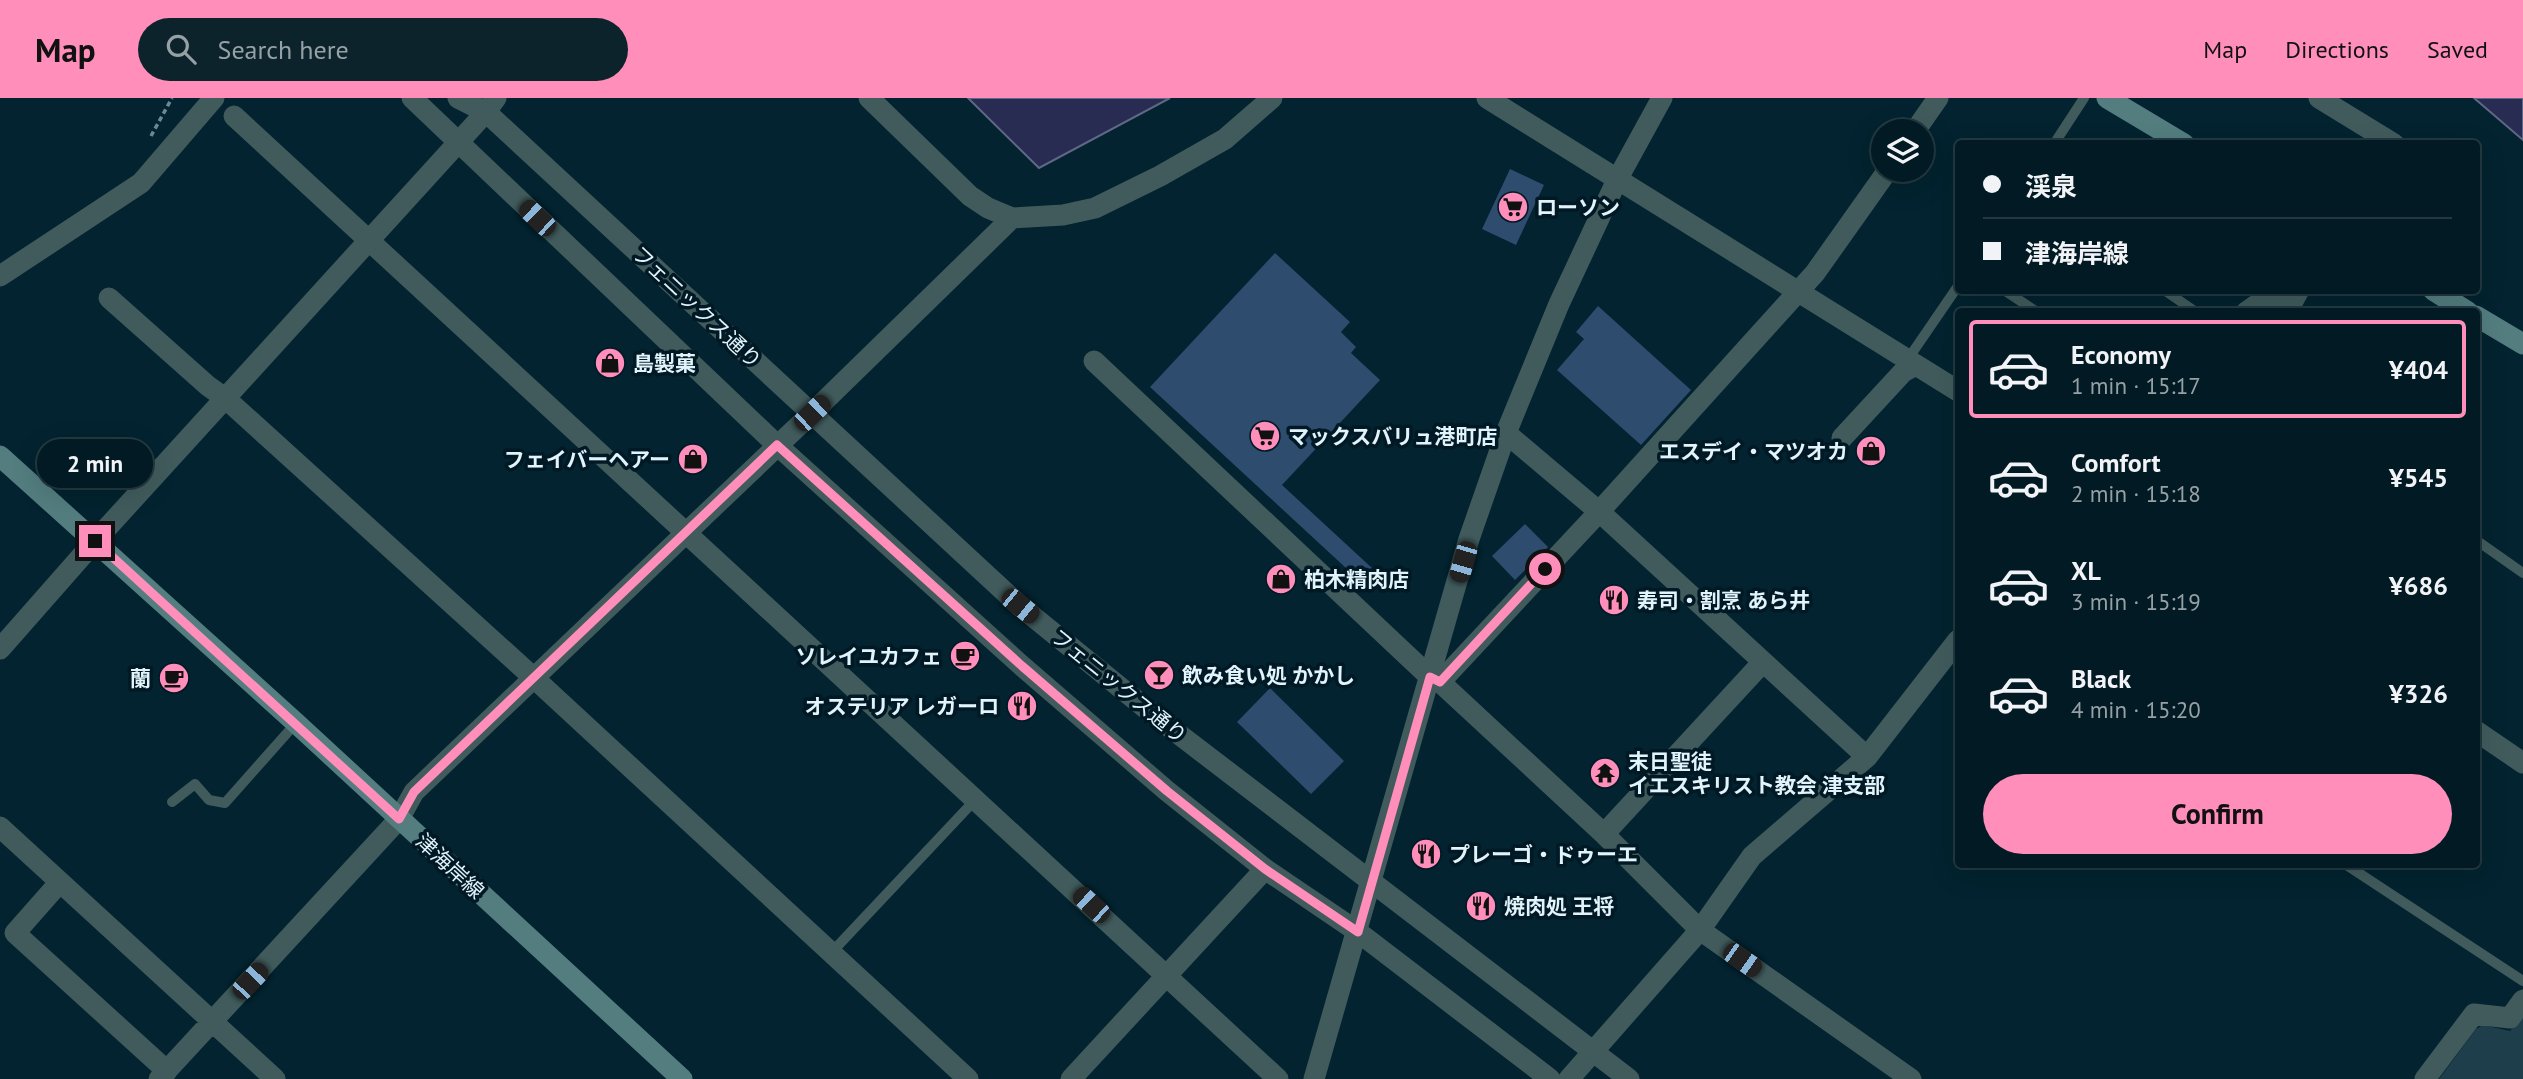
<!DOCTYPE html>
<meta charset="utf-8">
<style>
body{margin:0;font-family:"PT Sans","Noto Sans JP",sans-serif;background:#0c232b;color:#f1f3f6;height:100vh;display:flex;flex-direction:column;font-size:26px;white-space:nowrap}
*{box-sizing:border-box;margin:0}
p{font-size:23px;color:#96a1a6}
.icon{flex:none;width:38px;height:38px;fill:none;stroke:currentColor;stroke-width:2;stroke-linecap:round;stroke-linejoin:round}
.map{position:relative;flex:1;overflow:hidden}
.details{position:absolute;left:1955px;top:210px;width:525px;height:560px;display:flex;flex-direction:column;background:#021a23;border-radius:7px;box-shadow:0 7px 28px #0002,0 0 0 2px #233841}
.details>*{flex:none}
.banner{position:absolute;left:1955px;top:42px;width:525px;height:154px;border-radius:7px;box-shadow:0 7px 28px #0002,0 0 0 2px #233841;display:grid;align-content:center;height:154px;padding:0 28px;background:#021a23}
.controls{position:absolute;left:1871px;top:21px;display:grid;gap:14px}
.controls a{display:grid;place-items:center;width:63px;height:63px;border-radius:50%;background:#021a23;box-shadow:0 7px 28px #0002,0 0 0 2px #233841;font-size:35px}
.end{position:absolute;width:32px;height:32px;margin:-16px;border:9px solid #ff8eba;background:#111;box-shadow:0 0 0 4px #111}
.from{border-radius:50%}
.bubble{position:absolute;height:49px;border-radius:24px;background:#021a23;box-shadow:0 7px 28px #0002,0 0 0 2px #233841;font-size:23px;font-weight:800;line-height:49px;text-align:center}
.car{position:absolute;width:21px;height:42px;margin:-21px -10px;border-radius:9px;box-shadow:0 0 5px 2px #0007;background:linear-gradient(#222 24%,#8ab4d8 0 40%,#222 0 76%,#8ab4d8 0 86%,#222 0)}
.banner b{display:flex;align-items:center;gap:24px;height:66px;font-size:26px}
.banner b+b{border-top:2px solid #233841}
.banner i{width:18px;height:18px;background:#f1f3f6}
ul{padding:12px 0 0;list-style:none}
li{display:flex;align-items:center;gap:21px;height:98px;margin:0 14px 10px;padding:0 14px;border:4px solid transparent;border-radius:7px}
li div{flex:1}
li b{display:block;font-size:26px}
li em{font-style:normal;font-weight:800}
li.selected{border-color:#ff8eba}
li>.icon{width:63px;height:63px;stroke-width:1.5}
.primary-button{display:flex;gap:14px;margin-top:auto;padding:14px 28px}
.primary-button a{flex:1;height:80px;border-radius:42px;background:#ff8eba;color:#111;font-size:28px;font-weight:800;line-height:80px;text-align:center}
header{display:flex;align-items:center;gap:42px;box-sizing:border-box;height:98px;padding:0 35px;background:#ff8eba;color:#111}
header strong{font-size:33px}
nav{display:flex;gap:38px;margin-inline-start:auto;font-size:24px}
.search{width:490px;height:63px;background:#0c232b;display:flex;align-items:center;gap:18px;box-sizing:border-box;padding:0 24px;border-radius:38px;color:#96a1a6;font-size:26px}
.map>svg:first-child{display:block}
</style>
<header>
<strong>Map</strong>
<div class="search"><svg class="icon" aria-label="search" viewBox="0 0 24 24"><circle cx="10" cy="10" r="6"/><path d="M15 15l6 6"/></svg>Search here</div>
<nav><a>Map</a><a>Directions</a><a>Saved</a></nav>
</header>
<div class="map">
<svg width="2523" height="981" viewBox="0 0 2523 981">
<rect width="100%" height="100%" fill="#02232f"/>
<path fill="#1d3e4a" d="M2523 917V981H2439L2476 931 2483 927 2510 933Z"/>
<path fill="#292c52" stroke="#606885" stroke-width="2" d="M968 0H1170L1039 70Z
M2475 0H2523V42L2474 0Z"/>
<path fill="#2d4c6e" d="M1510 71 1544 87 1516 147 1482 131Z
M1275 155 1350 224 1341 234 1356 249 1351 255 1380 282 1282 387 1372 470 1360 483 1150 289Z
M1598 208 1691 292 1641 347 1557 272 1584 241 1576 234Z
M1525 426 1548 449 1515 482 1492 458Z
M1270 590 1344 663 1311 696 1237 624Z"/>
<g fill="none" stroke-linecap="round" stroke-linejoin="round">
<path stroke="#6e8892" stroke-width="3.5" stroke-dasharray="5 3.5" stroke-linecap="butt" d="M151 38 172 0"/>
<path stroke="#415b5c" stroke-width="10" d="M2054 46 2084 0
M2004 192 2037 214
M2164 192 2196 214
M1908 261 1958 188
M2476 442 2523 475
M172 704 195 686 209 702 225 705 296 625
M2345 766 2523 883
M831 855 976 701"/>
<path stroke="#415b5c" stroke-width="21" d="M869 0 970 98 988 110 1012 120 1063 117 1095 110 1160 78 1225 41 1272 0
M1487 0 1958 293
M2319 0 2394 46
M486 14 496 0
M234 18 1278 981
M1915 33 1938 0
M0 178 141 85 214 0
M109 200 208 288 225 300 535 581 968 981
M2246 214 2256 207 2283 200 2292 205 2299 192
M1094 263 1430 579 1440 584 1604 736 1700 832 1911 981
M1506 335 1603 417 1867 659
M1842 340 1903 274 1916 267
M1440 584 1598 415 1815 175 1888 72
M2476 633 2523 665
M0 729 275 981
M1604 736 1763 564
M60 784 15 835 167 973
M159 981 399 721 414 694 812 315 1012 120
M1071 981 1265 771
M1569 981 1700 832 1752 758 1867 659 1958 542
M2425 981 2474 916 2510 920 2523 902"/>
<path stroke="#415b5c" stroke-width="21" d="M412 0 777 347 1022 568 1167 693 1265 771 1358 834 1550 981
M458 0 486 14 1020 508 1159 621 1629 981
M0 551 95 443 486 14
M1314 981 1469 441 1506 335 1559 206 1617 82 1662 0"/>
<path stroke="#537d7f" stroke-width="21" d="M2107 0 2184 46
M2433 192 2468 214
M2476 218 2523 246
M0 358 296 625 682 981"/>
</g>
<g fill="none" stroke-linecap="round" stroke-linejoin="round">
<path stroke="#ff8eba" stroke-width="9" d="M95 443 399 721 414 694 777 347 1022 568 1167 693 1265 771 1358 834 1430 579 1440 584 1545 471"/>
</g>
<defs>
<g id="supermarket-disc" transform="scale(1.575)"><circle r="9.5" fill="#ff8eba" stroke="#001925"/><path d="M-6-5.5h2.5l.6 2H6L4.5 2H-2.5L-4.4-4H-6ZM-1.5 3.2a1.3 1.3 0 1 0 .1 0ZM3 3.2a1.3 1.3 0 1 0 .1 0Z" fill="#111"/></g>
<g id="shop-disc" transform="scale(1.575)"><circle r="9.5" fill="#ff8eba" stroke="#001925"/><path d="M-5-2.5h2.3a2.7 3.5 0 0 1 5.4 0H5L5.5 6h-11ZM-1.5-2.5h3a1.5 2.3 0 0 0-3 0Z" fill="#111"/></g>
<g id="restaurant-disc" transform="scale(1.575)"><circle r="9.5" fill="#ff8eba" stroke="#001925"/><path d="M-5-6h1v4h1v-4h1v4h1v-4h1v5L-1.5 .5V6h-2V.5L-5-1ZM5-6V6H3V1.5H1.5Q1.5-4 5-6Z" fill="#111"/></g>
<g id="cafe-disc" transform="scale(1.575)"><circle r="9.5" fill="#ff8eba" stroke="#001925"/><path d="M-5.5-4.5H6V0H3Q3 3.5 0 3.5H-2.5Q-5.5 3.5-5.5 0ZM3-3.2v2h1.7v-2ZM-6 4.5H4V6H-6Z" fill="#111"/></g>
<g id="bar-disc" transform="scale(1.575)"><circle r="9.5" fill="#ff8eba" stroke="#001925"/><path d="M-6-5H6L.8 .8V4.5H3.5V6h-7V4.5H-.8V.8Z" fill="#111"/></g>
<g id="temple-disc" transform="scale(1.575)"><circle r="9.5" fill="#ff8eba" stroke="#001925"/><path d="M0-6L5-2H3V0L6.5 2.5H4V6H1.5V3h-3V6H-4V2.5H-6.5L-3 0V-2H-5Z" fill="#111"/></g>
</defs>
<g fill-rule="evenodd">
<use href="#supermarket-disc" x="1513" y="109"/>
<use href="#shop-disc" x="610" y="265"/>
<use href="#supermarket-disc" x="1265" y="338"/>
<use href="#shop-disc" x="1871" y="353"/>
<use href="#shop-disc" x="693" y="361"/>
<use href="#shop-disc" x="1281" y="481"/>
<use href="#restaurant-disc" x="1614" y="502"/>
<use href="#cafe-disc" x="965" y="558"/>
<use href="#bar-disc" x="1159" y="577"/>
<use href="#cafe-disc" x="174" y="580"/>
<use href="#restaurant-disc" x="1022" y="608"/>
<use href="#temple-disc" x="1605" y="675"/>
<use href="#restaurant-disc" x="1426" y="756"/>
<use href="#restaurant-disc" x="1481" y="808"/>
</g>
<g text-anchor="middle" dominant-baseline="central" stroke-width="7" stroke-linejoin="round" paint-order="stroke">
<g font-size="21" font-weight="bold" fill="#e1f3fb" stroke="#001925" text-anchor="start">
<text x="1536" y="109">ローソン</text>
<text x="633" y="265">島製菓</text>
<text x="1288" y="338">マックスバリュ港町店</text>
<text x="1848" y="353" text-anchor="end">エスデイ・マツオカ</text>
<text x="670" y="361" text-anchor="end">フェイバーヘアー</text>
<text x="1304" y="481">柏木精肉店</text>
<text x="1637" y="502">寿司・割烹 あら井</text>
<text x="942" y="558" text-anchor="end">ソレイユカフェ</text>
<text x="1182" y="577">飲み食い処 かかし</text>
<text x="151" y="580" text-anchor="end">蘭</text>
<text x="999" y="608" text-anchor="end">オステリア レガーロ</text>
<text x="1628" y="663">末日聖徒<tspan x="1628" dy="24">イエスキリスト教会 津支部</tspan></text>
<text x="1449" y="756">プレーゴ・ドゥーエ</text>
<text x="1504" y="808">焼肉処 王将</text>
</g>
<g font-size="21" fill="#e1f3fb" stroke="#001925">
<text transform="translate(697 209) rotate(43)">フェニックス通り</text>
<text transform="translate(1119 588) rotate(39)">フェニックス通り</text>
<text transform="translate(450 768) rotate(43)">津海岸線</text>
</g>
</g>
</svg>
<div class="controls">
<a><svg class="icon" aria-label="layers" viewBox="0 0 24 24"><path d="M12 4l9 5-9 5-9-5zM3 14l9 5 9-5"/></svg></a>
</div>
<i class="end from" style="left:1545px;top:471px"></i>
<i class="end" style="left:95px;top:443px"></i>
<div class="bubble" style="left:37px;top:341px;width:116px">2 min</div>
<i class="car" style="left:537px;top:120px;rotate:314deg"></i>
<i class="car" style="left:812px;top:315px;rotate:46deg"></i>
<i class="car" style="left:1463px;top:464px;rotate:196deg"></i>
<i class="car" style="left:1020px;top:508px;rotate:129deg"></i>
<i class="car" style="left:1091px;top:807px;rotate:313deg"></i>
<i class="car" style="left:1742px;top:862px;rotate:125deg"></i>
<i class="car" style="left:250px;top:883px;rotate:43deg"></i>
<div class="banner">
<b><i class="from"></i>渓泉</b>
<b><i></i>津海岸線</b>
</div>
<section class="details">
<ul>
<li class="selected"><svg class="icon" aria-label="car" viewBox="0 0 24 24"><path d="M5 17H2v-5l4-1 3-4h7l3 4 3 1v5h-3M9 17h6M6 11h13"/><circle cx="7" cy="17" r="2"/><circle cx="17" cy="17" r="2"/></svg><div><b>Economy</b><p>1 min · 15:17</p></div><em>¥404</em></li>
<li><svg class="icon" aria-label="car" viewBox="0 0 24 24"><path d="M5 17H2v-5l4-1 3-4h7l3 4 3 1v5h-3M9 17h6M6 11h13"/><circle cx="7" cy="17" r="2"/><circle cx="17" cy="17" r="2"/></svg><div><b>Comfort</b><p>2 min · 15:18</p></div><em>¥545</em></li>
<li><svg class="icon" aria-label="car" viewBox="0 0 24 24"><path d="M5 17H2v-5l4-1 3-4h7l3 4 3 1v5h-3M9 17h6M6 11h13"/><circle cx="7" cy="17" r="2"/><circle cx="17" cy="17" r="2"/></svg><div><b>XL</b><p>3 min · 15:19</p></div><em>¥686</em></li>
<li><svg class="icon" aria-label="car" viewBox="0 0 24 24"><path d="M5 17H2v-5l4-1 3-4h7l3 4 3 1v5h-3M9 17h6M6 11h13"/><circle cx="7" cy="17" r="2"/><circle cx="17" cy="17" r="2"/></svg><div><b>Black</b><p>4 min · 15:20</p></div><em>¥326</em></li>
</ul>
<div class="primary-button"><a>Confirm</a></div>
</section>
</div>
